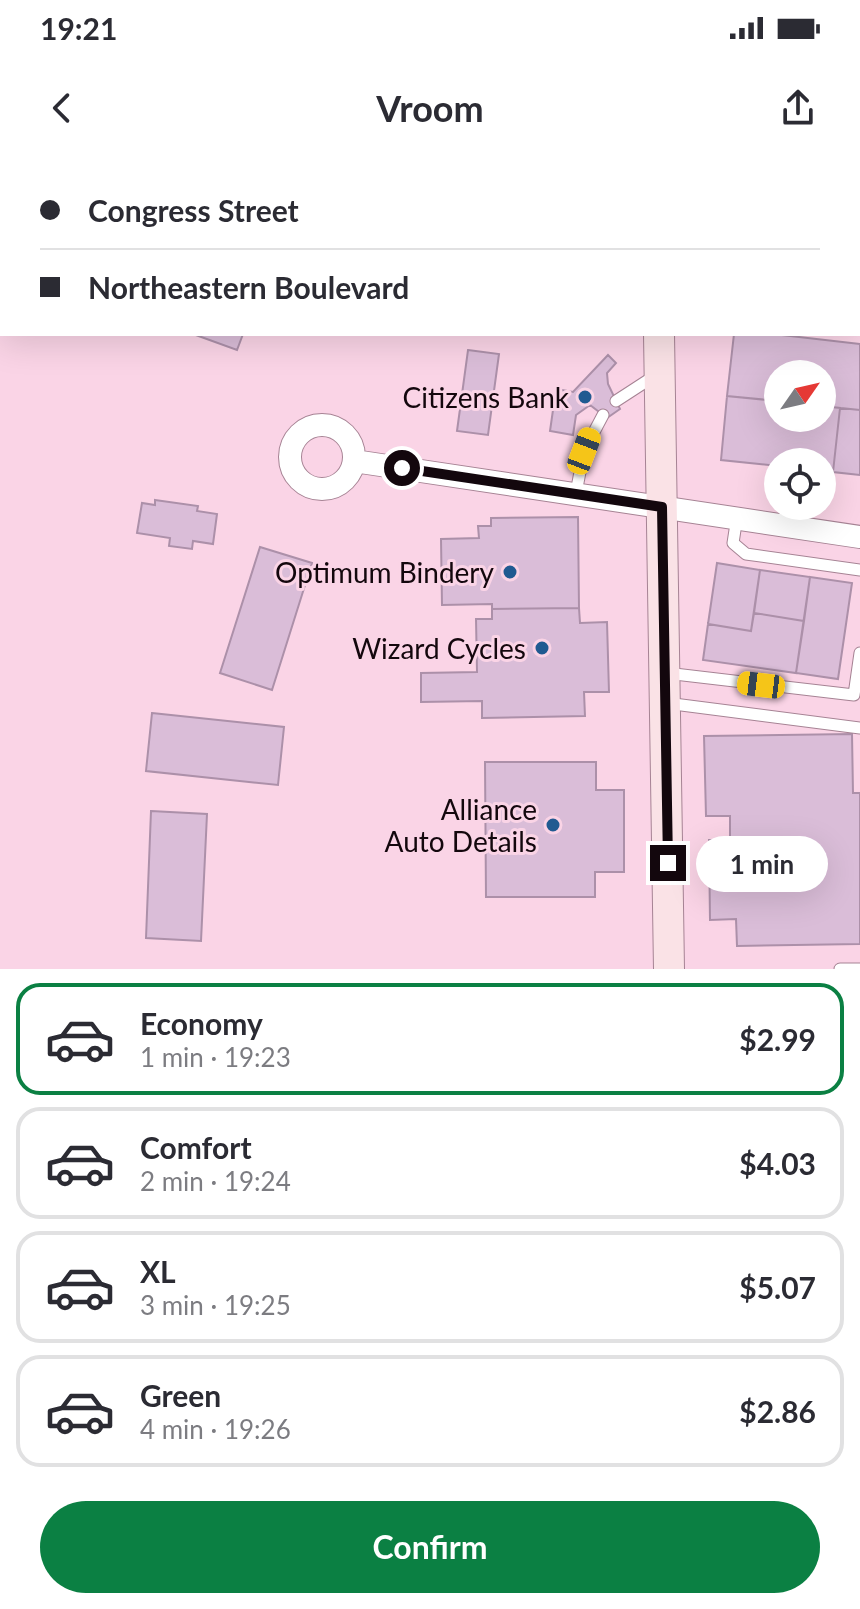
<!DOCTYPE html>
<meta charset="utf-8">
<style>
body{margin:0;font-family:Lato,sans-serif;background:#f2f2f3;color:#2b2b33;height:100vh;display:flex;flex-direction:column;font-size:30px;white-space:nowrap}
*{box-sizing:border-box;margin:0}
p{font-size:26px;color:#7c7c81}
.icon{flex:none;width:44px;height:44px;fill:none;stroke:currentColor;stroke-width:2;stroke-linecap:round;stroke-linejoin:round}
.map{position:relative;height:809px;overflow:hidden}
.panel{display:flex;flex-direction:column;background:#fff;flex:1}
.panel>*{flex:none}
.hud{position:absolute;left:0px;top:0px;width:860px;height:176px;box-shadow:0 8px 32px #0002;display:grid;align-content:center;height:176px;padding:0 40px;background:#fff}
.needle{width:52px;rotate:56deg}
.tools{position:absolute;left:764px;top:200px;display:grid;gap:16px}
.tools a{display:grid;place-items:center;width:72px;height:72px;border-radius:50%;background:#fff;box-shadow:0 8px 32px #0002;font-size:40px}
.end{position:absolute;width:36px;height:36px;margin:-18px;border:10px solid #13070d;background:#fff;box-shadow:0 0 0 4px #fff}
.from{border-radius:50%}
.bubble{position:absolute;height:56px;border-radius:28px;background:#fff;box-shadow:0 8px 32px #0002;font-size:26px;font-weight:700;line-height:56px;text-align:center}
.car{position:absolute;width:24px;height:48px;margin:-24px -12px;border-radius:10px;box-shadow:0 0 6px 2px #0007;background:linear-gradient(#f5c518 24%,#345 0 40%,#f5c518 0 76%,#345 0 86%,#f5c518 0)}
.hud b{display:flex;align-items:center;gap:28px;height:76px;font-size:30px}
.hud b+b{border-top:2px solid #e1e1e2}
.hud i{width:20px;height:20px;background:#2b2b33}
ul{padding:14px 0 0;list-style:none}
li{display:flex;align-items:center;gap:24px;height:112px;margin:0 16px 12px;padding:0 24px;border:4px solid #e1e1e2;border-radius:24px}
li div{flex:1}
li b{display:block;font-size:30px}
li em{font-style:normal;font-weight:700}
li.selected{border-color:#0b8043}
li>.icon{width:72px;height:72px;stroke-width:1.5}
.primary-button{display:flex;gap:16px;margin-top:auto;padding:16px 40px}
.primary-button a{flex:1;height:92px;border-radius:48px;background:#0b8043;color:#fff;font-size:32px;font-weight:700;line-height:92px;text-align:center}
.status{display:flex;justify-content:space-between;align-items:center;height:56px;padding:0 40px;background:#fff;direction:ltr}
.status svg{height:22px;fill:currentColor}
header{display:flex;justify-content:space-between;align-items:center;height:104px;padding:0 40px;background:#fff;font-size:36px;font-weight:700}
.map>svg:first-child{display:block}
</style>
<div class="status"><b>19:21</b><svg viewBox="0 0 49 12"><path d="M0 12V9h3v3zM5 12V6h3v6zM10 12V3h3v9zM15 12V0h3v12zM26 1h20v11H26zM47 4h2v5h-2z"/></svg></div>
<header><svg class="icon" aria-label="back" viewBox="0 0 24 24"><path d="M15 5l-7 7 7 7"/></svg>Vroom<svg class="icon" aria-label="share" viewBox="0 0 24 24"><path d="M12 15V3M7 8l5-5 5 5M5 13v7h14v-7"/></svg></header>
<div class="map">
<svg width="860" height="809" viewBox="0 0 860 809">
<rect width="100%" height="100%" fill="#fad4e6"/>
<path fill="#dabdd8" stroke="#ac90a9" stroke-width="2" d="M0 50 2 51 0 123Z
M193 174H243L237 190Z
M734 174H773L860 184V250L822 246V214H778V241L727 236Z
M468 190 499 194 488 275 457 271Z
M608 195 616 203 607 213 608 224 620 249 607 258 590 245 576 255 573 275 550 271 556 229 573 232Z
M727 236 778 241V258H822V246L840 248 833 312 822 311V302H778V306L721 300Z
M840 248 860 250V315L833 312Z
M155 340 198 346 197 351 217 354 213 384 193 381 192 389 169 386 170 378 137 373 142 343 155 345Z
M578 357 579 448 492 449V444L442 445 441 379 479 378 478 366H491V358Z
M260 387 312 403 272 530 220 513Z
M717 403 760 410 751 471 708 464Z
M760 410 810 417 804 461 754 453Z
M810 417 852 423 838 519 796 513Z
M579 448 580 463 607 462 609 532H584L585 556 482 558V541L421 542V513L477 512 476 459H492V449Z
M754 453 804 461 796 513 703 500 708 464 751 471Z
M152 553 284 567 278 625 146 611Z
M852 574 853 633H860V784L737 786 736 759 710 760 709 680H730V656H706L704 576Z
M485 602H596V630H624V712H595V737H486Z
M151 651 207 654 201 781 146 778Z"/>
<g fill="none" stroke-linecap="round" stroke-linejoin="round">
<g stroke="#a68394" stroke-width="13">
<path id="lane" d="M528 0 549 2
M437 2 438 0
M616 241 656 215
M576 333 584 291 603 255
M737 357 733 383 746 394 860 410
M666 513 854 535 860 493
M666 543 860 568
M840 809H860"/>
</g>
<g stroke="#a68394" stroke-width="24">
<path id="street" d="M290 297a32 32 0 1 1 64 0a32 32 0 1 1-64 0Z
M354 301 860 377"/>
</g>
<g stroke="#a68394" stroke-width="32">
<path id="secondary" d="M645 0 646 2
M659 174 669 809"/>
</g>
<use href="#lane" stroke="#fff" stroke-width="11"/>
<use href="#street" stroke="#fff" stroke-width="22"/>
<use href="#secondary" stroke="#fae2e6" stroke-width="30"/>
</g>
<g fill="none" stroke-linecap="round" stroke-linejoin="round">
<path stroke="#13070d" stroke-width="10" d="M402 308 662 347 668 703"/>
</g>
<g fill="#205a91" stroke="#fad4e6" stroke-width="3">
<circle cx="585" cy="237" r="8"/>
<circle cx="510" cy="412" r="8"/>
<circle cx="542" cy="488" r="8"/>
<circle cx="553" cy="665" r="8"/>
</g>
<g text-anchor="middle" dominant-baseline="central" stroke-width="6" stroke-linejoin="round" paint-order="stroke">
<g font-size="28" fill="#13070d" stroke="#fad4e6" text-anchor="end">
<text x="569" y="237">Citizens Bank</text>
<text x="494" y="412">Optimum Bindery</text>
<text x="526" y="488">Wizard Cycles</text>
<text x="537" y="649">Alliance<tspan x="537" dy="32">Auto Details</tspan></text>
</g>
</g>
</svg>
<div class="tools">
<a><svg class="needle" viewBox="-14 -14 28 28"><path d="M0-13l5 13h-10z" fill="#e53935"/><path d="M0 13l5-13h-10z" fill="#7c7c81"/></svg></a>
<a><svg class="icon" aria-label="locate" viewBox="0 0 24 24"><circle cx="12" cy="12" r="6"/><path d="M12 2v4M12 18v4M2 12h4M18 12h4"/></svg></a>
</div>
<i class="end from" style="left:402px;top:308px"></i>
<i class="end" style="left:668px;top:703px"></i>
<div class="bubble" style="left:696px;top:676px;width:132px">1 min</div>
<i class="car" style="left:584px;top:291px;rotate:21deg"></i>
<i class="car" style="left:761px;top:525px;rotate:277deg"></i>
<div class="hud">
<b><i class="from"></i>Congress Street</b>
<b><i></i>Northeastern Boulevard</b>
</div>
</div>
<section class="panel">
<ul>
<li class="selected"><svg class="icon" aria-label="car" viewBox="0 0 24 24"><path d="M5 17H2v-5l4-1 3-4h7l3 4 3 1v5h-3M9 17h6M6 11h13"/><circle cx="7" cy="17" r="2"/><circle cx="17" cy="17" r="2"/></svg><div><b>Economy</b><p>1 min · 19:23</p></div><em>$2.99</em></li>
<li><svg class="icon" aria-label="car" viewBox="0 0 24 24"><path d="M5 17H2v-5l4-1 3-4h7l3 4 3 1v5h-3M9 17h6M6 11h13"/><circle cx="7" cy="17" r="2"/><circle cx="17" cy="17" r="2"/></svg><div><b>Comfort</b><p>2 min · 19:24</p></div><em>$4.03</em></li>
<li><svg class="icon" aria-label="car" viewBox="0 0 24 24"><path d="M5 17H2v-5l4-1 3-4h7l3 4 3 1v5h-3M9 17h6M6 11h13"/><circle cx="7" cy="17" r="2"/><circle cx="17" cy="17" r="2"/></svg><div><b>XL</b><p>3 min · 19:25</p></div><em>$5.07</em></li>
<li><svg class="icon" aria-label="car" viewBox="0 0 24 24"><path d="M5 17H2v-5l4-1 3-4h7l3 4 3 1v5h-3M9 17h6M6 11h13"/><circle cx="7" cy="17" r="2"/><circle cx="17" cy="17" r="2"/></svg><div><b>Green</b><p>4 min · 19:26</p></div><em>$2.86</em></li>
</ul>
<div class="primary-button"><a>Confirm</a></div>
</section>
